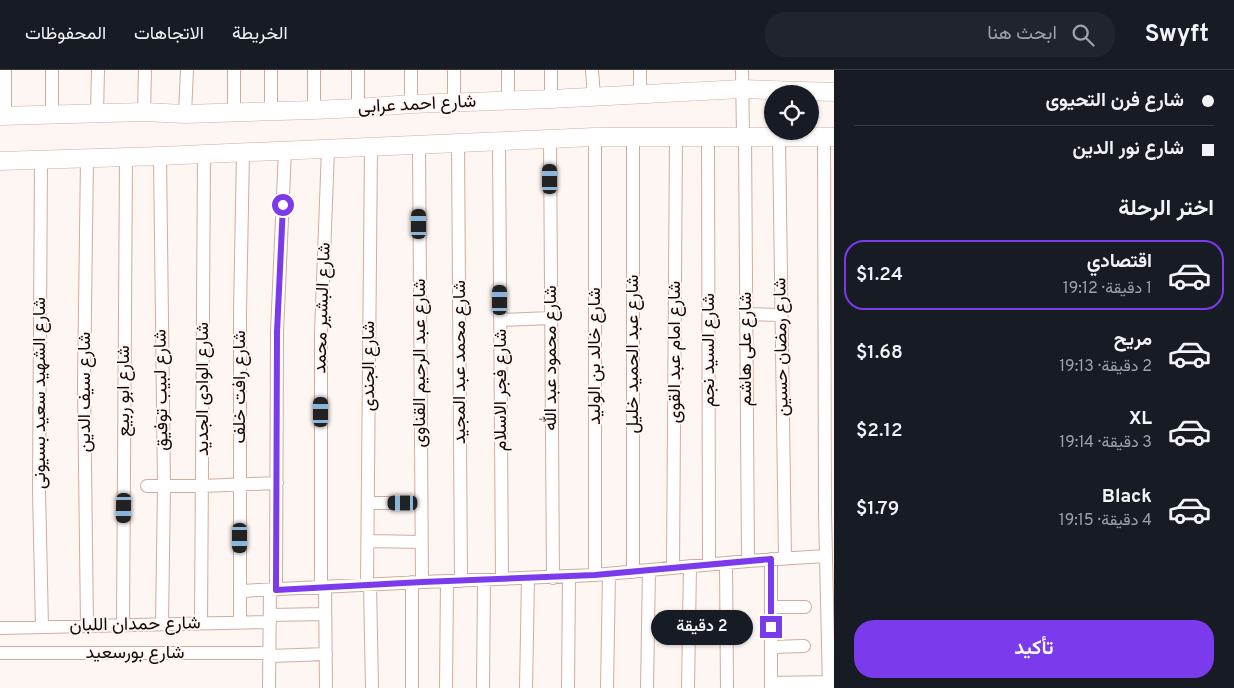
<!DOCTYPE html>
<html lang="ar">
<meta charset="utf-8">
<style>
body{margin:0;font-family:Overpass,Vazirmatn,sans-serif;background:#20242c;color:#f1f3f6;direction:rtl;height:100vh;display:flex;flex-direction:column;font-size:19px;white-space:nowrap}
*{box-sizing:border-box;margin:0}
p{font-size:16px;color:#9ea1a6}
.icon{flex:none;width:28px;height:28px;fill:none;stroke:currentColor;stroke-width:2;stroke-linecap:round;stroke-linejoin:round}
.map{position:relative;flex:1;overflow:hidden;direction:ltr}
.sheet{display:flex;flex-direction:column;background:#171b24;width:400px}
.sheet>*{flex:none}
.guide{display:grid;align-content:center;height:110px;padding:0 20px;background:#171b24}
.tools{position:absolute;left:764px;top:15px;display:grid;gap:10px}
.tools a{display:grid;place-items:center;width:55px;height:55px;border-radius:50%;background:#171b24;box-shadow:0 1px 4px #0004;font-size:25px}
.end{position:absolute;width:22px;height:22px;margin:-11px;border:6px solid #7c3aed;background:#fff;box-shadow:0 0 0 2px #fff}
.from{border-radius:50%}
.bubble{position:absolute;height:35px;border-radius:18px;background:#171b24;box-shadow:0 1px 4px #0004;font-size:16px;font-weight:600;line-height:35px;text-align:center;direction:rtl}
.car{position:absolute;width:15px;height:30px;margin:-15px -8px;border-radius:6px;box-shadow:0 0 4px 1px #0007;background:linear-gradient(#222 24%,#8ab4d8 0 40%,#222 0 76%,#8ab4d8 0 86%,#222 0)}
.guide b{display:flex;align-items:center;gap:18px;height:48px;font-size:19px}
.guide b+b{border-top:1px solid #363941}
.guide i{width:12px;height:12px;background:#f1f3f6}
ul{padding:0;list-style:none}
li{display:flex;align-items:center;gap:15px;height:70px;margin:0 10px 8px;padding:0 10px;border:2px solid transparent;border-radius:20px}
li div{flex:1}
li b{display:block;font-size:19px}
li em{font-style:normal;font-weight:600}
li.selected{border-color:#7c3aed}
li>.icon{width:45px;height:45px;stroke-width:1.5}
h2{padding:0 20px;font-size:22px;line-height:60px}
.action{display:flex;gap:10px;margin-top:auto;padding:10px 20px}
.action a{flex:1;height:58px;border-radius:20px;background:#7c3aed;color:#fff;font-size:20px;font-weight:600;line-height:58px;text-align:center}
header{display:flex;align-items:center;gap:30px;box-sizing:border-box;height:70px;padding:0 25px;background:#171b24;border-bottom:1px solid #363941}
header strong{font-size:24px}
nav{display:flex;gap:28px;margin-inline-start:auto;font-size:18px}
.search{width:350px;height:45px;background:#20242c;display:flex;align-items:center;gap:12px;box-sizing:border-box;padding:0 18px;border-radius:20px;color:#9ea1a6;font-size:19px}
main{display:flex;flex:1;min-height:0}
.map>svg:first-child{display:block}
</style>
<header>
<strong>Swyft</strong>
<div class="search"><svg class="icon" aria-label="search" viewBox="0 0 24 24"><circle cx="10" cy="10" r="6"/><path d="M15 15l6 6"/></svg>ابحث هنا</div>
<nav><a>الخريطة</a><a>الاتجاهات</a><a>المحفوظات</a></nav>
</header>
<main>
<section class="sheet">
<div class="guide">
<b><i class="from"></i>شارع فرن التحيوى</b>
<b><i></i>شارع نور الدين</b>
</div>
<h2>اختر الرحلة</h2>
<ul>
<li class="selected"><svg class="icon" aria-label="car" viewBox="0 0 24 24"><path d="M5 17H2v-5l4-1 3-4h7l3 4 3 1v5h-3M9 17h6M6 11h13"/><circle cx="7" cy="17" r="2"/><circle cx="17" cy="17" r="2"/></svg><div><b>اقتصادي</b><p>1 دقيقة · 19:12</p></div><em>$1.24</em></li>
<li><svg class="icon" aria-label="car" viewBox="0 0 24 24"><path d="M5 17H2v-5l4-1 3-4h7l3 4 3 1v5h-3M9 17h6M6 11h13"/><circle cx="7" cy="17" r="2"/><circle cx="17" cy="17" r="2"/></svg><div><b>مريح</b><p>2 دقيقة · 19:13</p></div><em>$1.68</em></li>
<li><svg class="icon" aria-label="car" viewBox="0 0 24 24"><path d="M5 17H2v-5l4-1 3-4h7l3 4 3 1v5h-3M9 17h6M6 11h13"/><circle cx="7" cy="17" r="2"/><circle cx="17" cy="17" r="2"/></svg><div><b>XL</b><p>3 دقيقة · 19:14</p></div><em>$2.12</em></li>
<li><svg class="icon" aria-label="car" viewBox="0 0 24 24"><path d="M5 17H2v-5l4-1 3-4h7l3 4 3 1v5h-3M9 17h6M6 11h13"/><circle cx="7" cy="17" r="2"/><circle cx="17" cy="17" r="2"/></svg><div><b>Black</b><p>4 دقيقة · 19:15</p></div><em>$1.79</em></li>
</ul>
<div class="action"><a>تأكيد</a></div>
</section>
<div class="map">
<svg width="834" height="618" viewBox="0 0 834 618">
<rect width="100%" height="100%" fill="#fef6f3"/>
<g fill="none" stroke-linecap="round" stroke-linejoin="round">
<g stroke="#d1ac9e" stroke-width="14">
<path id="street" d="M234 0V42
M271 0V41
M411 0V34
M454 0V32
M508 0V30
M551 0V29
M592 0 594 27
M640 0V24
M742 0 743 66
M358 38V0
M314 40V0
M144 42 145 0
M97 43 98 0
M52 44V0
M185 44 187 0
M5 46V0
M708 66 709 494
M745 66 748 491
M779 67 785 488
M824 67 825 443 829 618
M550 69 553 508
M499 71 502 509
M458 73 461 511
M419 75 422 512
M160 86 164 416 162 554
M41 90 39 420 42 557
M746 244 781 245
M500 250 551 248
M147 416H202L277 413
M368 433H421
M368 471 421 472
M771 489V618
M726 493 727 618
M673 498 676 66
M633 502V67
M595 505V67
M367 514 371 77
M370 514 372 618
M321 517V264L328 79
M325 517 326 618
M276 520 277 262 285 81
M240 521 422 512 595 505 748 491 825 486
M771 537H805
M270 545 325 544
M201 553 204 84
M240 553V243L243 82
M123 555 126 87
M87 556 84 314 87 88
M0 558 270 552
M771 577 804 576
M0 583H270
M270 586 326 584
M771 613 829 612
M269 618 270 520
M412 618V512
M446 618 447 511
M483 618 484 510
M526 618 528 508
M568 618 569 507
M607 618 609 504
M647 618 649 500
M688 618 690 496"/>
</g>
<g stroke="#d1ac9e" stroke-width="19">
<path id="secondary" d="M0 46 144 42 185 44 314 40 358 38 411 34 551 29 742 19 834 22
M0 91 160 86 595 67H834"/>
</g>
<use href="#street" stroke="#fff" stroke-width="12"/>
<use href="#secondary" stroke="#fff" stroke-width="18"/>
</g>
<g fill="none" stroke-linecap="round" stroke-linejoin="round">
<path stroke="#7c3aed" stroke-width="6" d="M283 135 277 262 276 520 422 512 595 505 771 489V557"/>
</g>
<g text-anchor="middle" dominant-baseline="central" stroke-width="4" stroke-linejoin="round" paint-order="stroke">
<g font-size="18" fill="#140805" stroke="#fef6f3">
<text transform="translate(417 35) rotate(-3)">شارع احمد عرابى</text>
<text transform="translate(323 238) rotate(-88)">شارع البشير محمد</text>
<text transform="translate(782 277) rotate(-91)">شارع رمضان حسين</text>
<text transform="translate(746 279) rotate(-90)">شارع على هاشم</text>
<text transform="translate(709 280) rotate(-90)">شارع السيد نجم</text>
<text transform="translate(675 282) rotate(-90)">شارع امام عبد القوى</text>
<text transform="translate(633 284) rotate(-90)">شارع عبد الحميد خليل</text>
<text transform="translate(595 286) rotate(-90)">شارع خالد بن الوليد</text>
<text transform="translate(551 288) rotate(-90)">شارع محمود عبد الله</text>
<text transform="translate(460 292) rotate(-90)">شارع محمد عبد المجيد</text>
<text transform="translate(420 293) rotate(-90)">شارع عبد الرحيم القناوى</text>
<text transform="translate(369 296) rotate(-90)">شارع الجندى</text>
<text transform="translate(240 317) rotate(-90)">شارع رافت خلف</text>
<text transform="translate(203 319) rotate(-90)">شارع الوادى الجديد</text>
<text transform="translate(162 320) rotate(-91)">شارع لبيب توفيق</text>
<text transform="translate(501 320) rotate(-90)">شارع فجر الاسلام</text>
<text transform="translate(124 321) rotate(-90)">شارع ابو ربيع</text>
<text transform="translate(85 322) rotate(-90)">شارع سيف الدين</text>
<text transform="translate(40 323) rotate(-90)">شارع الشهيد سعيد بسيونى</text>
<text transform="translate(135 555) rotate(-1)">شارع حمدان اللبان</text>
<text x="135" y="583">شارع بورسعيد</text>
</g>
</g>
</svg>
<div class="tools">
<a><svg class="icon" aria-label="locate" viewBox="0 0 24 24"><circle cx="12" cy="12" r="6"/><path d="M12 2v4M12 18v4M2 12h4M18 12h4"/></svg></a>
</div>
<i class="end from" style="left:283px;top:135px"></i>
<i class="end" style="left:771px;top:557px"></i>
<div class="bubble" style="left:651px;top:540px;width:102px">2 دقيقة</div>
<i class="car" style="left:550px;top:109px;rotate:0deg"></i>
<i class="car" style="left:419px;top:154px;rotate:0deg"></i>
<i class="car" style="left:500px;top:230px;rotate:0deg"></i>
<i class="car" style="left:321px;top:342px;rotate:0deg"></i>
<i class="car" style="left:403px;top:433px;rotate:270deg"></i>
<i class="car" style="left:124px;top:438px;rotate:181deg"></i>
<i class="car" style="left:240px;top:468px;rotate:180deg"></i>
</div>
</main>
